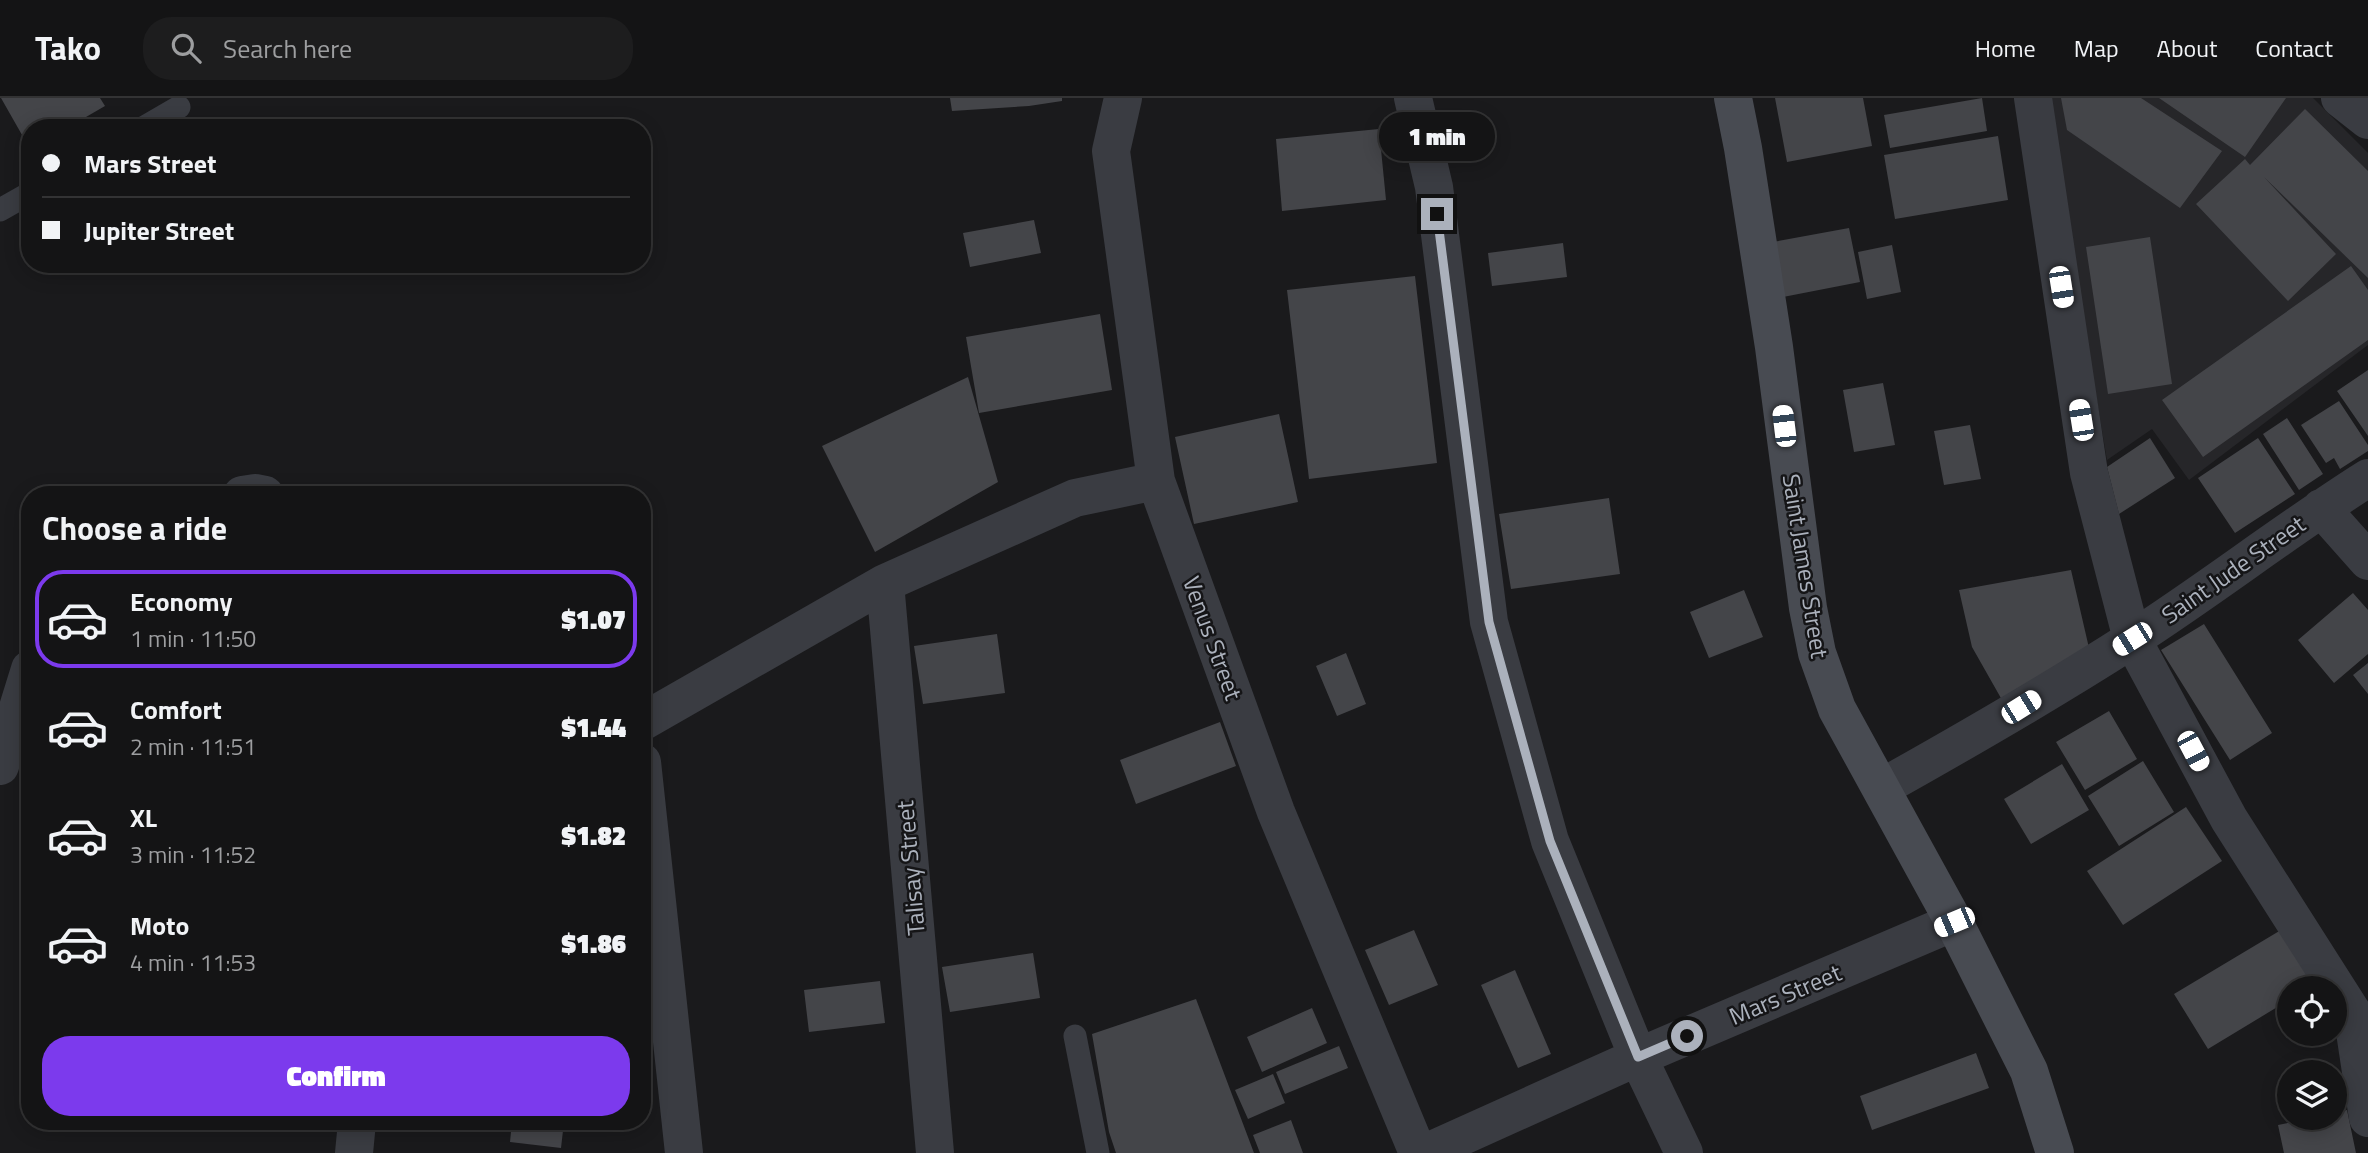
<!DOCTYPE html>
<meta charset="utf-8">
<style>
body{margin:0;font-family:"Titillium Web",sans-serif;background:#1d1d1e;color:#f1f3f6;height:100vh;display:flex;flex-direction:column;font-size:26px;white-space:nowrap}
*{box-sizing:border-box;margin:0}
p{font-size:23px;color:#9d9ea0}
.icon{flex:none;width:38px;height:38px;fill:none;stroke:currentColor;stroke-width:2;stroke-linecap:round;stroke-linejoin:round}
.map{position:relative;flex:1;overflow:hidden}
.sheet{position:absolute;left:21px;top:388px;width:630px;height:644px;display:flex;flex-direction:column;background:#141415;border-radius:28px;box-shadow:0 4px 18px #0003,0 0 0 2px #333334}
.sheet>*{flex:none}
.top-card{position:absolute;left:21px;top:21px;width:630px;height:154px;border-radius:28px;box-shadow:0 4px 18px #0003,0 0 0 2px #333334;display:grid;align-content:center;height:154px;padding:0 21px;background:#141415}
.fabs{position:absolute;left:2277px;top:878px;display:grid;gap:14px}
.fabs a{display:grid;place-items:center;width:70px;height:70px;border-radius:50%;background:#141415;box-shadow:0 4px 18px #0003,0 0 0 2px #333334;font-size:35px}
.end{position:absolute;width:32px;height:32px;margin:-16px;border:9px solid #abb1bc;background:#111;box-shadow:0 0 0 4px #111}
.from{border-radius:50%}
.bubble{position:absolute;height:49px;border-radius:24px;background:#141415;box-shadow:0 4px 18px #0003,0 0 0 2px #333334;font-size:23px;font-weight:800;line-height:49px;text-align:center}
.car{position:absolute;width:21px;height:42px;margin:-21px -10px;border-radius:9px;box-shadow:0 0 5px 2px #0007;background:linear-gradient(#fff 24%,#345 0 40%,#fff 0 76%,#345 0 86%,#fff 0)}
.top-card b{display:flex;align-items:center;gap:24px;height:66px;font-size:26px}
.top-card b+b{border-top:2px solid #333334}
.top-card i{width:18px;height:18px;background:#f1f3f6}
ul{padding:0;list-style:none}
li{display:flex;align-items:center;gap:21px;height:98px;margin:0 14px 10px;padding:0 7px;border:4px solid transparent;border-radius:28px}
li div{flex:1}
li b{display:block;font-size:26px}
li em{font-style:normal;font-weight:800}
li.selected{border-color:#7c3aed}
li>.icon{width:63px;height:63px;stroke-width:1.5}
h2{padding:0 21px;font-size:32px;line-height:84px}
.cta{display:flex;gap:14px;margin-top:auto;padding:14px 21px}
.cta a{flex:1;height:80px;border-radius:28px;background:#7c3aed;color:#fff;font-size:28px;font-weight:800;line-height:80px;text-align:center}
header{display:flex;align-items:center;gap:42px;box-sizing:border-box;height:98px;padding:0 35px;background:#141415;border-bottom:2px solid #333334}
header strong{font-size:33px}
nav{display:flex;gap:38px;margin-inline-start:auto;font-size:24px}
.search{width:490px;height:63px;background:#1d1d1e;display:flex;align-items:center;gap:18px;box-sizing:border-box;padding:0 24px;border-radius:28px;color:#9d9ea0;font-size:26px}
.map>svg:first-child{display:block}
</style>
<header>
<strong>Tako</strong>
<div class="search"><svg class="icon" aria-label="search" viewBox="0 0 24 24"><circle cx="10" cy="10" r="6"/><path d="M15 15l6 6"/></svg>Search here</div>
<nav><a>Home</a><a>Map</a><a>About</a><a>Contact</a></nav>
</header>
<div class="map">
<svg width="2368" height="1055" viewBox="0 0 2368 1055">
<rect width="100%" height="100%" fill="#1a1a1c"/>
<path fill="#262629" d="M2046 0H2313L2368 55V247L2189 382 2152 331 2107 362Z"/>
<path fill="#444549" d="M1 0H100L105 8 67 30H30V51Z
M950 0H1062V3L1029 8 952 13Z
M1775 0H1863L1872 48 1787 64Z
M1982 0 1987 33 1890 50 1884 17Z
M2061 0H2141L2222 53 2180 110 2067 32Z
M2159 0H2286L2245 59Z
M2305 11 2368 73V180L2264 79 2336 156 2288 203 2196 106 2245 61 2250 67Z
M1379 31 1386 102 1282 113 1276 41Z
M1998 38 2008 102 1895 121 1884 57Z
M1034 122 1041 155 970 169 963 135Z
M1849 130 1860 184 1783 199 1773 144Z
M2150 139 2172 286 2108 296 2086 149Z
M1563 145 1567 179 1492 188 1488 155Z
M1892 147 1901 194 1867 201 1858 154Z
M2351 168 2368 192V242L2203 359 2162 302Z
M1415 178 1437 365 1309 381 1287 192Z
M1100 216 1112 292 979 315 966 239Z
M2368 272V338L2337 293Z
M968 279 998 384 875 454 822 348Z
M1883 285 1895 347 1854 354 1843 292Z
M2339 303 2368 347V353L2340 371 2334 360 2326 365 2301 327Z
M1279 316 1298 404 1194 426 1175 339Z
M2287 320 2323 376 2299 392 2263 336Z
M1970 327 1981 381 1944 387 1934 333Z
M2150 340 2175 380 2119 416 2107 369Z
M2258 340 2295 396 2235 435 2198 380Z
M1609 400 1620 476 1511 491 1499 416Z
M2071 472 2092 563 2006 609 1972 549 1959 492Z
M1744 492 1763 539 1709 560 1690 514Z
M2353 495 2368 512V556L2334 585 2298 542Z
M2204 526 2272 635 2230 662 2161 552Z
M997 536 1005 595 923 606 914 548Z
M1346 555 1366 606 1337 618 1316 568Z
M2368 565V596L2353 577Z
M2109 613 2137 661 2085 692 2056 644Z
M1220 624 1236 668 1136 706 1120 662Z
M2143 663 2174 714 2119 748 2088 698Z
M2062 666 2089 712 2031 746 2004 701Z
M2186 709 2222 763 2123 827 2087 773Z
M1414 832 1438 887 1389 907 1365 852Z
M2281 832 2315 887 2308 891H2289V902L2208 951 2174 896Z
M1033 855 1040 900 950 914 942 869Z
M1515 872 1551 956 1518 970 1481 887Z
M880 883 885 925 809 934 804 892Z
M1196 901 1254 1055H1116L1109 1034 1092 936Z
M1312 910 1327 945 1262 974 1247 939Z
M1339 948 1348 970 1285 996 1276 974Z
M1976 955 1989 990 1872 1032 1860 998Z
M1273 976 1285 1005 1248 1021 1235 992Z
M2347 1012 2356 1055H2284L2278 1027 2311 1020H2334V1015Z
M1291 1022 1303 1055H1260L1253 1037Z
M512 1024H564L561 1050 510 1044Z"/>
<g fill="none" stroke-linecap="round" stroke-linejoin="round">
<path stroke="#3a3c42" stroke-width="23" d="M143 30 179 9
M0 112 30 95
M1075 938 1098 1055"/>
<path stroke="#3a3c42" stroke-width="38" d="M1123 0 1111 53 1156 383 1276 714 1418 1055
M1413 0 1434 89 1489 524 1550 743 1638 959 1684 1055
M2033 0 2089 375 2132 541 2229 721 2352 914 2368 934
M2340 0 2368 22
M242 397 255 395 265 397
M2321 410 2368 463
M885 485 935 1055
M642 624 885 485 1075 400 1156 383
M642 664 684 1055
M0 668 30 571
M1881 690C1965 643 2050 594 2131 542 2212 490 2287 431 2368 380
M2352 914 2368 1020
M354 1055 357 1024
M1425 1055 1638 959 1954 824"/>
<path stroke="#484b52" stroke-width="38" d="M1733 0 1743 50 1774 249 1808 510 1817 555 1837 611 1954 824 2029 973 2055 1055"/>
</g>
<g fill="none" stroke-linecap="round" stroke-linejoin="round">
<path stroke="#abb1bc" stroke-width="9" d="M1437 116 1489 524 1550 743 1638 959 1687 938"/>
</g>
<g text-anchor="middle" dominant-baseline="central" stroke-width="5" stroke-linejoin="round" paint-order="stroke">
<g font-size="24" fill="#abb1bc" stroke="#151517">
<text transform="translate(1806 468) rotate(81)">Saint James Street</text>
<text transform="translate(2233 471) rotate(-35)">Saint Jude Street</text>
<text transform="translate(1213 540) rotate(70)">Venus Street</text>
<text transform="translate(910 770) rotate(-95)">Talisay Street</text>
<text transform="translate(1785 896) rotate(-23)">Mars Street</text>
</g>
</g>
</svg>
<div class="fabs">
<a><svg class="icon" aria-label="locate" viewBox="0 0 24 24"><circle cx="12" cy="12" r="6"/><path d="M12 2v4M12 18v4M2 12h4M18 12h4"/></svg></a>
<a><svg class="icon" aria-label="layers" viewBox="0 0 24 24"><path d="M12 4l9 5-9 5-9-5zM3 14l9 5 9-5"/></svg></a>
</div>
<i class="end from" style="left:1687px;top:938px"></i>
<i class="end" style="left:1437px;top:116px"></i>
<div class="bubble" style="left:1379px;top:14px;width:116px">1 min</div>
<i class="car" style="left:2061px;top:189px;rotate:171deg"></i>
<i class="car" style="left:2081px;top:322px;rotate:351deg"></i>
<i class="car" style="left:1784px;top:328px;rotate:353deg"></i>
<i class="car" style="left:2132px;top:541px;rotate:238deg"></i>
<i class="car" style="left:2021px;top:609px;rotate:58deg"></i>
<i class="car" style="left:2193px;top:653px;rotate:152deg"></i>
<i class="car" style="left:1954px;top:824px;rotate:247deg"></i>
<div class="top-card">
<b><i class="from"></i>Mars Street</b>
<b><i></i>Jupiter Street</b>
</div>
<section class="sheet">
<h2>Choose a ride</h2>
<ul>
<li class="selected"><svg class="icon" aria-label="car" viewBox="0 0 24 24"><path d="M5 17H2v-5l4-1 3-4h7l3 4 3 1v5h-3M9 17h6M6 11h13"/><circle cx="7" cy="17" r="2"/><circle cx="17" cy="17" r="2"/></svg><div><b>Economy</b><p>1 min · 11:50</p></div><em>$1.07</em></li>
<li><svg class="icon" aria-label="car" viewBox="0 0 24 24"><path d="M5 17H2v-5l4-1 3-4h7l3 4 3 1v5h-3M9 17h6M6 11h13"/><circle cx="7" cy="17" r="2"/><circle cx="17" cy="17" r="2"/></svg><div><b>Comfort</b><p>2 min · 11:51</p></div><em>$1.44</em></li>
<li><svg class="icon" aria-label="car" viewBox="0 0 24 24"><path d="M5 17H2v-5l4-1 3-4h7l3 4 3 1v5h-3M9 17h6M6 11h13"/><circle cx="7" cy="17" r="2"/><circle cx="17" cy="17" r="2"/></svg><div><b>XL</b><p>3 min · 11:52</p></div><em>$1.82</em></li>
<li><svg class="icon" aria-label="car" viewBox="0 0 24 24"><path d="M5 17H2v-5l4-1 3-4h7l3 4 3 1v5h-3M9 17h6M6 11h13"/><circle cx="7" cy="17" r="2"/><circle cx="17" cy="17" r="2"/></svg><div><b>Moto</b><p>4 min · 11:53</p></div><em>$1.86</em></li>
</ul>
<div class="cta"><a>Confirm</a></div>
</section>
</div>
